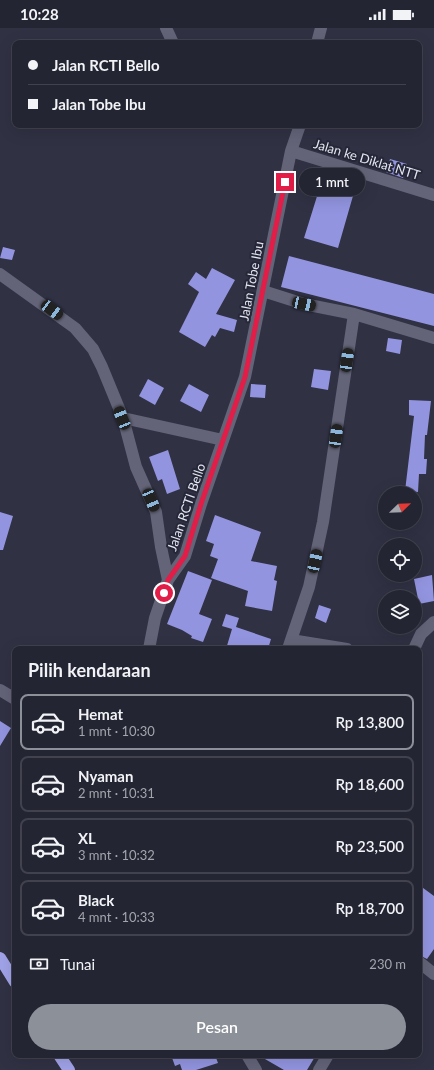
<!DOCTYPE html>
<html lang="id">
<meta charset="utf-8">
<style>
body{margin:0;font-family:Lato,sans-serif;background:#2c2d3a;color:#f1f3f6;height:100vh;display:flex;flex-direction:column;font-size:15px;white-space:nowrap}
*{box-sizing:border-box;margin:0}
p{font-size:13px;color:#a3a5ac}
.icon{flex:none;width:22px;height:22px;fill:none;stroke:currentColor;stroke-width:2;stroke-linecap:round;stroke-linejoin:round}
.map{position:relative;flex:1;overflow:hidden}
.details{position:absolute;left:12px;top:618px;width:410px;height:412px;display:flex;flex-direction:column;background:#242532;border-radius:8px;box-shadow:0 4px 16px #0002,0 0 0 1px #41424d}
.details>*{flex:none}
.hud{position:absolute;left:12px;top:12px;width:410px;height:88px;border-radius:8px;box-shadow:0 4px 16px #0002,0 0 0 1px #41424d;display:grid;align-content:center;height:88px;padding:0 16px;background:#242532}
.needle{width:26px;rotate:67deg}
.controls{position:absolute;left:378px;top:458px;display:grid;gap:8px}
.controls a{display:grid;place-items:center;width:44px;height:44px;border-radius:50%;background:#242532;box-shadow:0 4px 16px #0002,0 0 0 1px #41424d;font-size:20px}
.end{position:absolute;width:18px;height:18px;margin:-9px;border:5px solid #e11d48;background:#fff;box-shadow:0 0 0 2px #fff}
.from{border-radius:50%}
.bubble{position:absolute;height:28px;border-radius:14px;background:#242532;box-shadow:0 4px 16px #0002,0 0 0 1px #41424d;font-size:13px;font-weight:600;line-height:28px;text-align:center}
.car{position:absolute;width:12px;height:24px;margin:-12px -6px;border-radius:5px;box-shadow:0 0 3px 1px #0007;background:linear-gradient(#222 24%,#8ab4d8 0 40%,#222 0 76%,#8ab4d8 0 86%,#222 0)}
.hud b{display:flex;align-items:center;gap:14px;height:38px;font-size:15px}
.hud b+b{border-top:1px solid #41424d}
.hud i{width:10px;height:10px;background:#f1f3f6}
ul{padding:0;list-style:none}
li{display:flex;align-items:center;gap:12px;height:56px;margin:0 8px 6px;padding:0 8px;border:2px solid #41424d;border-radius:8px}
li div{flex:1}
li b{display:block;font-size:15px}
li em{font-style:normal;font-weight:600}
li.current{border-color:#8c9099}
li>.icon{width:36px;height:36px;stroke-width:1.5}
h2{padding:0 16px;font-size:18px;line-height:48px}
.pay{display:flex;align-items:center;gap:10px;height:44px;padding:0 16px;font-size:15px}
.pay p{margin-inline-start:auto}
.action{display:flex;gap:8px;margin-top:auto;padding:8px 16px}
.action a{flex:1;height:46px;border-radius:24px;background:#8c9099;color:#fff;font-size:16px;font-weight:600;line-height:46px;text-align:center}
.status{display:flex;justify-content:space-between;align-items:center;height:28px;padding:0 20px;background:#242532;direction:ltr}
.status svg{height:11px;fill:currentColor}
.map>svg:first-child{display:block}
</style>
<div class="status"><b>10:28</b><svg viewBox="0 0 49 12"><path d="M0 12V9h3v3zM5 12V6h3v6zM10 12V3h3v9zM15 12V0h3v12zM26 1h20v11H26zM47 4h2v5h-2z"/></svg></div>
<div class="map">
<svg width="434" height="1042" viewBox="0 0 434 1042">
<rect width="100%" height="100%" fill="#303143"/>
<path fill="#9294df" d="M390 131 407 136 403 150 386 144Z
M331 146 357 154 338 220 304 210 323 149 330 151Z
M3 219 15 222 12 232 0 230Z
M289 228 434 266V298L281 259Z
M212 240 235 252 216 286 237 292 234 304 220 300 215 309 212 307 205 319 179 304 199 264 188 256 196 244 206 251Z
M388 310 402 312 400 326 386 323Z
M314 341 331 343 328 362 311 359Z
M148 351 164 360 155 377 139 368Z
M189 356 209 367 201 384 180 373Z
M251 356 266 357 265 370 250 369Z
M409 372 431 373 427 407H425L424 431H427L426 446H419L418 464 405 463 414 388 409 387Z
M168 422 180 461 167 466 162 451 158 453 149 429Z
M0 484 13 488 3 522H0Z
M215 487 261 504 251 533 277 538 274 552 277 553 272 583 245 578 248 563 211 550 218 531 210 528 214 516 206 513Z
M188 543 212 552 199 586 212 591 203 614 191 610 192 608 182 602 167 596Z
M432 547 434 573 419 576 414 551Z
M319 577 331 581 326 595 315 590Z
M226 586 239 590 236 599 271 611 268 621H226L232 601 222 598Z
M0 693 11 700 0 718Z
M419 857 434 868V921L427 931 419 927Z
M171 1027H215L218 1035 196 1042H182L180 1036 175 1038Z
M258 1027H316L307 1042H284Z"/>
<g fill="none" stroke-linecap="round" stroke-linejoin="round">
<path stroke="#636478" stroke-width="12" d="M166 0 173 15
M317 15 321 0
M291 123 434 167
M0 246 75 300 93 321 102 339 123 390 136 439 156 484 161 519 168 552
M263 263 304 276 354 286 434 310
M123 390 223 412
M291 612 309 559 323 494 354 286
M149 621 155 590 168 552 185 528 201 476 245 349 291 123 300 97
M288 621 291 612 347 621
M414 621 421 606 434 594
M0 662 15 671
M419 934 434 946
M247 1027 256 1042
M319 1042 328 1027"/>
<path stroke="#a0a3e8" stroke-width="12" d="M0 930 15 954
M59 1027 69 1042"/>
</g>
<g fill="none" stroke-linecap="round" stroke-linejoin="round">
<path stroke="#e11d48" stroke-width="5" d="M164 565 168 552 185 528 201 476 245 349 285 154"/>
</g>
<g text-anchor="middle" dominant-baseline="central" stroke-width="4" stroke-linejoin="round" paint-order="stroke">
<g font-size="13" fill="#e5e7f2" stroke="#262738">
<text transform="translate(367 131) rotate(17)">Jalan ke Diklat NTT</text>
<text transform="translate(251 253) rotate(-79)">Jalan Tobe Ibu</text>
<text transform="translate(186 479) rotate(-71)">Jalan RCTI Bello</text>
</g>
</g>
</svg>
<div class="controls">
<a><svg class="needle" viewBox="-14 -14 28 28"><path d="M0-13l5 13h-10z" fill="#e53935"/><path d="M0 13l5-13h-10z" fill="#a3a5ac"/></svg></a>
<a><svg class="icon" aria-label="locate" viewBox="0 0 24 24"><circle cx="12" cy="12" r="6"/><path d="M12 2v4M12 18v4M2 12h4M18 12h4"/></svg></a>
<a><svg class="icon" aria-label="layers" viewBox="0 0 24 24"><path d="M12 4l9 5-9 5-9-5zM3 14l9 5 9-5"/></svg></a>
</div>
<i class="end from" style="left:164px;top:565px"></i>
<i class="end" style="left:285px;top:154px"></i>
<div class="bubble" style="left:299px;top:140px;width:66px">1 mnt</div>
<i class="car" style="left:304px;top:276px;rotate:102deg"></i>
<i class="car" style="left:52px;top:282px;rotate:127deg"></i>
<i class="car" style="left:347px;top:332px;rotate:8deg"></i>
<i class="car" style="left:122px;top:390px;rotate:338deg"></i>
<i class="car" style="left:336px;top:408px;rotate:8deg"></i>
<i class="car" style="left:151px;top:472px;rotate:157deg"></i>
<i class="car" style="left:315px;top:533px;rotate:12deg"></i>
<div class="hud">
<b><i class="from"></i>Jalan RCTI Bello</b>
<b><i></i>Jalan Tobe Ibu</b>
</div>
<section class="details">
<h2>Pilih kendaraan</h2>
<ul>
<li class="current"><svg class="icon" aria-label="car" viewBox="0 0 24 24"><path d="M5 17H2v-5l4-1 3-4h7l3 4 3 1v5h-3M9 17h6M6 11h13"/><circle cx="7" cy="17" r="2"/><circle cx="17" cy="17" r="2"/></svg><div><b>Hemat</b><p>1 mnt · 10:30</p></div><em>Rp 13,800</em></li>
<li><svg class="icon" aria-label="car" viewBox="0 0 24 24"><path d="M5 17H2v-5l4-1 3-4h7l3 4 3 1v5h-3M9 17h6M6 11h13"/><circle cx="7" cy="17" r="2"/><circle cx="17" cy="17" r="2"/></svg><div><b>Nyaman</b><p>2 mnt · 10:31</p></div><em>Rp 18,600</em></li>
<li><svg class="icon" aria-label="car" viewBox="0 0 24 24"><path d="M5 17H2v-5l4-1 3-4h7l3 4 3 1v5h-3M9 17h6M6 11h13"/><circle cx="7" cy="17" r="2"/><circle cx="17" cy="17" r="2"/></svg><div><b>XL</b><p>3 mnt · 10:32</p></div><em>Rp 23,500</em></li>
<li><svg class="icon" aria-label="car" viewBox="0 0 24 24"><path d="M5 17H2v-5l4-1 3-4h7l3 4 3 1v5h-3M9 17h6M6 11h13"/><circle cx="7" cy="17" r="2"/><circle cx="17" cy="17" r="2"/></svg><div><b>Black</b><p>4 mnt · 10:33</p></div><em>Rp 18,700</em></li>
</ul>
<div class="pay"><svg class="icon" aria-label="cash" viewBox="0 0 24 24"><path d="M3 7h18v10H3z"/><circle cx="12" cy="12" r="2"/></svg>Tunai<p>230 m</p></div>
<div class="action"><a>Pesan</a></div>
</section>
</div>
